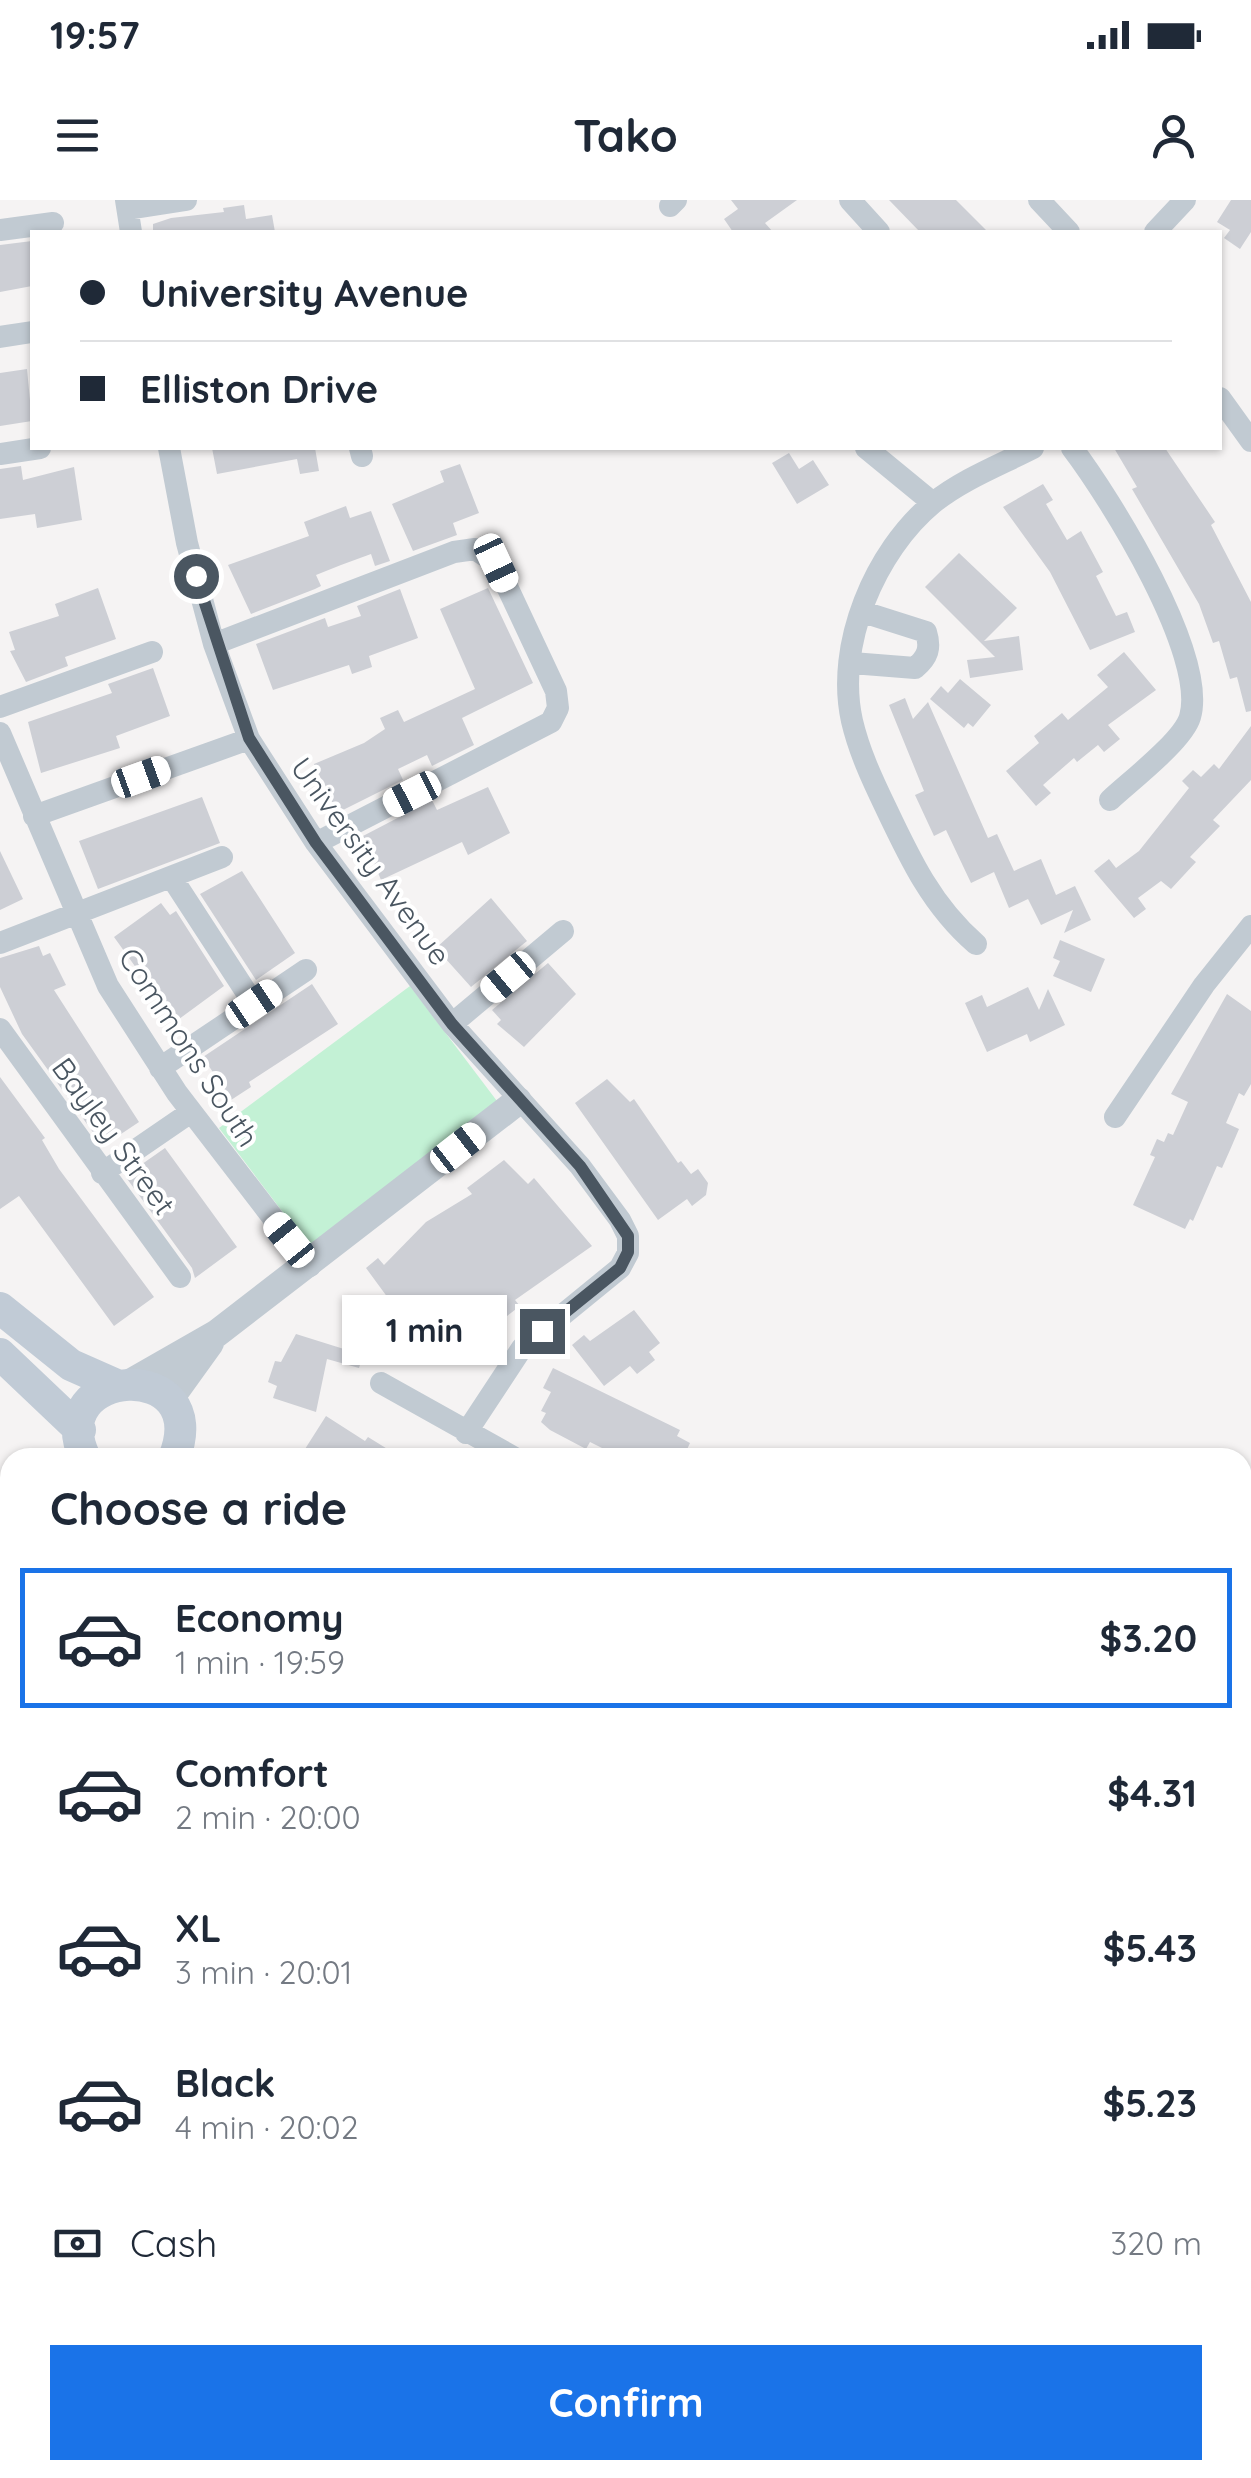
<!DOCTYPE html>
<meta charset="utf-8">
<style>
body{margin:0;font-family:Quicksand,sans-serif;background:#f6f6f7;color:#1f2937;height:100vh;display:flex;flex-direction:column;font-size:38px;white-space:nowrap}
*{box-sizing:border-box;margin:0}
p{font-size:32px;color:#747a83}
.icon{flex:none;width:55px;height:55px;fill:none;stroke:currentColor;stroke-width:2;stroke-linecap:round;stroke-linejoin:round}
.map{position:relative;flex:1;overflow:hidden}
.panel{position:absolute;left:0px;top:1248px;width:1252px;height:1032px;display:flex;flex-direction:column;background:#fff;border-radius:30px 30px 0 0;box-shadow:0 2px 8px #0004}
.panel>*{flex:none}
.guide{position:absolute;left:30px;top:30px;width:1192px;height:220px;border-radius:0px;box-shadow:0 2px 8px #0004;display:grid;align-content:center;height:220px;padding:0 50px;background:#fff}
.end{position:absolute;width:45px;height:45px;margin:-22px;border:12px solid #4a5661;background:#fff;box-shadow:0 0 0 5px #fff}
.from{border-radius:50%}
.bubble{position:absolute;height:70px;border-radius:0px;background:#fff;box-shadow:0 2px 8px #0004;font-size:32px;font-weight:700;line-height:70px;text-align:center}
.car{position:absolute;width:30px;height:60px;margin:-30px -15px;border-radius:12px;box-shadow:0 0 8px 2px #0007;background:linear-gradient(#fff 24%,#345 0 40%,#fff 0 76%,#345 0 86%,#fff 0)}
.guide b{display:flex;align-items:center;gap:35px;height:95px;font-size:38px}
.guide b+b{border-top:2px solid #e0e1e3}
.guide i{width:25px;height:25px;background:#1f2937}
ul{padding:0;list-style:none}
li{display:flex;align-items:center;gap:30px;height:140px;margin:0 20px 15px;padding:0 30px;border:5px solid transparent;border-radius:0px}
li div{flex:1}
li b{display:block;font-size:38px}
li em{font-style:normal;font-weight:700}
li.active{border-color:#1a73e8}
li>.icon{width:90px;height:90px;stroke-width:1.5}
h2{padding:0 50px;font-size:45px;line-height:120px}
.pay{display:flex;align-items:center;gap:25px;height:110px;padding:0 50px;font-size:38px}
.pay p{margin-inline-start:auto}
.primary-button{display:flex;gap:20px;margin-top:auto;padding:20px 50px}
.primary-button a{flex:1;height:115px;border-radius:0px;background:#1a73e8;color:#fff;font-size:40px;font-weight:700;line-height:115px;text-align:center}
.status{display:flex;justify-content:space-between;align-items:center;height:70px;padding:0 50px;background:#fff;direction:ltr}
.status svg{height:28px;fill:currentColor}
header{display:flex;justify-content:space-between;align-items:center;height:130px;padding:0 50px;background:#fff;font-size:45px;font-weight:700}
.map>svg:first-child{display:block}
</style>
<div class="status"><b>19:57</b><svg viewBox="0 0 49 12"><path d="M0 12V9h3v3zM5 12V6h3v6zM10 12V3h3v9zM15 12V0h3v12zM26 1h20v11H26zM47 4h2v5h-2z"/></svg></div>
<header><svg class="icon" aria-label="menu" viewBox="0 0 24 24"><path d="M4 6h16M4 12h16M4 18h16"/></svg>Tako<svg class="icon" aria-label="person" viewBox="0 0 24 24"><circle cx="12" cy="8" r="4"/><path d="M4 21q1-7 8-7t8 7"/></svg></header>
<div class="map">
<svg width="1251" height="2278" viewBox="0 0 1251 2278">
<rect width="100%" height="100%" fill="#f5f3f3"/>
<path fill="#c3f1d5" d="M410 786 500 905 310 1048 219 928Z
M0 1892 10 1900V1973L0 1966Z"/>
<path fill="#cdcfd5" d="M731 0H797L765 23 773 32H733L724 19 738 9Z
M889 0H956L988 32H920Z
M1231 0H1251V32L1240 49 1224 38 1230 30 1217 22Z
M244 5 246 19 272 15 275 32H153V24L171 18 224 12 223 8Z
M32 41V86L0 92V45Z
M27 169 32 221 0 226V173Z
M212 248H315L319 271 300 274 297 259 217 274Z
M1114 248H1165L1215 322 1211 325 1251 402V511L1246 512 1237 477 1230 479 1219 441 1213 443 1199 404 1132 289 1137 287Z
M789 253 799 269 813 260 829 285 797 304 772 263Z
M460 264 479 313 453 323 457 335 413 351 392 304 444 282 440 271Z
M21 266 23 280 74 267 82 320 37 328 35 314 0 319V269Z
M1043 284 1053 300 1046 304 1067 340 1081 331 1103 372 1096 376 1116 416 1127 412 1135 432 1090 450 1050 372 1003 307Z
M346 306 350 318 371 311 390 361 375 366 371 354 341 365 316 375 321 386 315 389 251 414 228 365 309 336 304 322Z
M959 353 1017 408 984 441 1019 436 1023 470 970 478 967 460 995 457 925 387Z
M98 388 116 439 65 457 68 466 26 482 10 451 15 450 9 432 59 416 55 404Z
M488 388 533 483 462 518 474 545 432 566 427 555 398 569 403 580 337 613 314 564 364 543 385 529 380 518 398 510 404 522 475 489 440 409Z
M400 389 418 438 369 456 372 467 352 474 349 465 273 490 256 444 325 418 328 427 361 416 357 406Z
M1124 452 1156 490 1108 525 1120 539 1104 552 1098 545 1077 562 1074 558 1043 585 1051 593 1036 606 1006 571 1039 543 1034 536 1062 513 1068 520 1108 487 1097 475Z
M153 468 170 516 116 536 120 548 41 573 28 522 112 493 108 484Z
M960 479 991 505 973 527 968 523 964 528 930 499 941 486 948 493Z
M905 498 913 519 928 502 988 638 997 634 1014 671 1041 659 1056 695 1075 686 1091 720 1064 733 1073 710 1041 725 1028 699 1009 708 994 672 971 683 946 630 934 636 915 595 924 591 889 505Z
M1251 526V580L1213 620 1220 626 1190 657 1196 662 1171 689 1161 681 1138 698 1146 709 1134 718 1094 671 1109 659 1116 668 1139 651 1189 588 1182 581 1193 570 1201 577 1214 564 1219 569Z
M488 587 510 633 468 655 462 642 381 680 363 636 432 600 437 610Z
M202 597 220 643 98 689 79 641Z
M0 651 23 699 0 710Z
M242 671 295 753 256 780 200 694Z
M491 698 527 741 471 787 436 748Z
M161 703 170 715 176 711 224 786 175 822 114 737Z
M1060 740 1105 759 1091 792 1053 776 1060 761 1053 758Z
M39 746 43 756 50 753 66 785 54 790 139 922 118 936 115 932 100 942 22 834 0 787V758Z
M548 763 576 794 524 847 497 824 501 820 492 810Z
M312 784 338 824 249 882 251 887 231 900 203 857Z
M1028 787 1039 810 1048 789 1065 825 1030 842 1027 834 987 852 965 803 982 795 987 807Z
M1227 794 1251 811V884L1244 896 1239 893 1226 923 1239 929 1230 950 1222 968 1217 966 1193 1021 1190 1019 1185 1029 1133 1005 1155 957 1150 955 1157 939 1164 942 1168 933 1173 935 1188 902 1171 894Z
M0 877 45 938 42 940 59 969 154 1097 114 1126 19 996 0 1009Z
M607 879 630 902 634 899 678 963 681 961 691 974 698 969 708 983 706 995 692 1006 687 999 658 1020 575 903Z
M165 948 237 1047 195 1078 192 1068 125 976Z
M504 960 528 984 534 978 592 1046 515 1100 520 1106 460 1152 450 1158 445 1152 441 1155 427 1138 421 1143 366 1068 378 1058 384 1065 426 1022 472 994 467 988Z
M634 1110 660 1143 649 1152 655 1160 637 1174 630 1166 604 1186 572 1145 584 1135 590 1141Z
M296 1134 363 1155 359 1168 327 1159 316 1212 273 1198 277 1186 268 1182 275 1161 281 1162Z
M553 1168 680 1230 677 1236 690 1243 683 1258 618 1256 590 1242 586 1249 550 1230 541 1222 546 1213 541 1211 551 1192 543 1188Z
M326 1216 365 1241 368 1237 402 1258H318L305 1249Z"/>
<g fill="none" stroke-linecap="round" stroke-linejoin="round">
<path stroke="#c1cad2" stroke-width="22" d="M126 0 131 32
M850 0 879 32
M1039 0 1069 32
M670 6 676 0
M128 9 186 0
M0 30 53 23
M1155 32 1185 0
M0 137 32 132
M1220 198 1251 241
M169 248 187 343 214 444 249 539 316 643 452 824 580 966 620 1020 628 1036V1053L620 1068 522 1148 466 1233
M360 248 362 256
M866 248 933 303
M1072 248C1110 298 1208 455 1190 517 1183 541 1129 582 1110 600
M0 254 40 248
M214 444 454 352 475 349 496 363 556 491 558 508 551 522 316 643
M852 463 915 468C928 457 931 448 926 432L863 412
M0 507 152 452
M0 533 108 786 177 893 310 1066
M34 616 249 539
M172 678 254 804
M0 743 222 657
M976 744C932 706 910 659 885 606 872 579 859 551 852 521 835 445 875 351 933 303 963 279 1000 265 1033 248
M452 824 563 731
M0 829 180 1077
M160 868 306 770
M1115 917 1204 785 1251 726
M102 973 191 912
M381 1183 515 1258
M0 1686 10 1696
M0 1857 10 1866
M1242 2056 1251 2058
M6 2178 10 2174
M92 2270 95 2278
M389 2273 399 2270
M129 2278 147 2270
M1086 2278H1217
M1240 2278 1251 2252"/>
<path stroke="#c1cad2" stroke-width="28" d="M132 1182 216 1134 518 901
M169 1200 210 1143
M0 1504 10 1481"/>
<path stroke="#c1cbd6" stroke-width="32" d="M0 1108 71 1165 114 1184
M0 1154 80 1230
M85 1258C41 1166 215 1155 174 1258
M1242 1642 1251 1643
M1242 1670 1251 1671"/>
</g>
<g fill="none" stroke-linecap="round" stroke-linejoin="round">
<path stroke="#4a5661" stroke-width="12" d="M196 376 249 538 316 643 452 824 580 966 628 1036V1052L620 1068 542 1131"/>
</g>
<g text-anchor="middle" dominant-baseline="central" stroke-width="8" stroke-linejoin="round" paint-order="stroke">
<g font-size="30" fill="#4a5661" stroke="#fff">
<text transform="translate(371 661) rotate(54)">University Avenue</text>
<text transform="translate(189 847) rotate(57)">Commons South</text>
<text transform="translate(114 936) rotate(54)">Bayley Street</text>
</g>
</g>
</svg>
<i class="end from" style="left:196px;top:376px"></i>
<i class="end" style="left:542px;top:1131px"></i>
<div class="bubble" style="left:342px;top:1095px;width:165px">1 min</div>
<i class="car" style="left:496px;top:363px;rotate:155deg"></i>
<i class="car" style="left:141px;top:577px;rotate:70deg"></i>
<i class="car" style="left:412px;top:594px;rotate:243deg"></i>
<i class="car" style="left:508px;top:777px;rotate:230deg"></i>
<i class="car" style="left:254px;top:804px;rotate:56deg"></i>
<i class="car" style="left:458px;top:948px;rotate:52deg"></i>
<i class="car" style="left:289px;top:1040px;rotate:321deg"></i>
<div class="guide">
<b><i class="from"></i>University Avenue</b>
<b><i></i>Elliston Drive</b>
</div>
<section class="panel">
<h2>Choose a ride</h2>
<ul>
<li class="active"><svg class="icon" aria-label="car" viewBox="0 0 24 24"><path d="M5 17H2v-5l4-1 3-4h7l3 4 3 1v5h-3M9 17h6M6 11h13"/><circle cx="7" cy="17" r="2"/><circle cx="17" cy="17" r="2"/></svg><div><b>Economy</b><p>1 min · 19:59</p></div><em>$3.20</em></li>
<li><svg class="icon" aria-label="car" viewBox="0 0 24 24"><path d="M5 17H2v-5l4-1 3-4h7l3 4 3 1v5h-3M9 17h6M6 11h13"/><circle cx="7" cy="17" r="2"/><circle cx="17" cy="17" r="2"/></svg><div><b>Comfort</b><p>2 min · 20:00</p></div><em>$4.31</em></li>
<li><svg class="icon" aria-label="car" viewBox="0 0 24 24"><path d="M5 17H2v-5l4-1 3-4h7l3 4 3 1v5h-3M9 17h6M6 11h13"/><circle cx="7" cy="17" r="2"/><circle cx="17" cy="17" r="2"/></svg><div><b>XL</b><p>3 min · 20:01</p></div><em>$5.43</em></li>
<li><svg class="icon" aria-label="car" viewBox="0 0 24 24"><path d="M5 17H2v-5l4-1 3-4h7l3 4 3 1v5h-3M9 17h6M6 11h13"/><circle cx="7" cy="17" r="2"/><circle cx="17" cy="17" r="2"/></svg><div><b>Black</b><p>4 min · 20:02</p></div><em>$5.23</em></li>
</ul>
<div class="pay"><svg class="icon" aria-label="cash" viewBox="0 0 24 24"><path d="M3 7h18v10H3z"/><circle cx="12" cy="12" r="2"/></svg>Cash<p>320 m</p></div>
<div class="primary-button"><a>Confirm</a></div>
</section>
</div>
